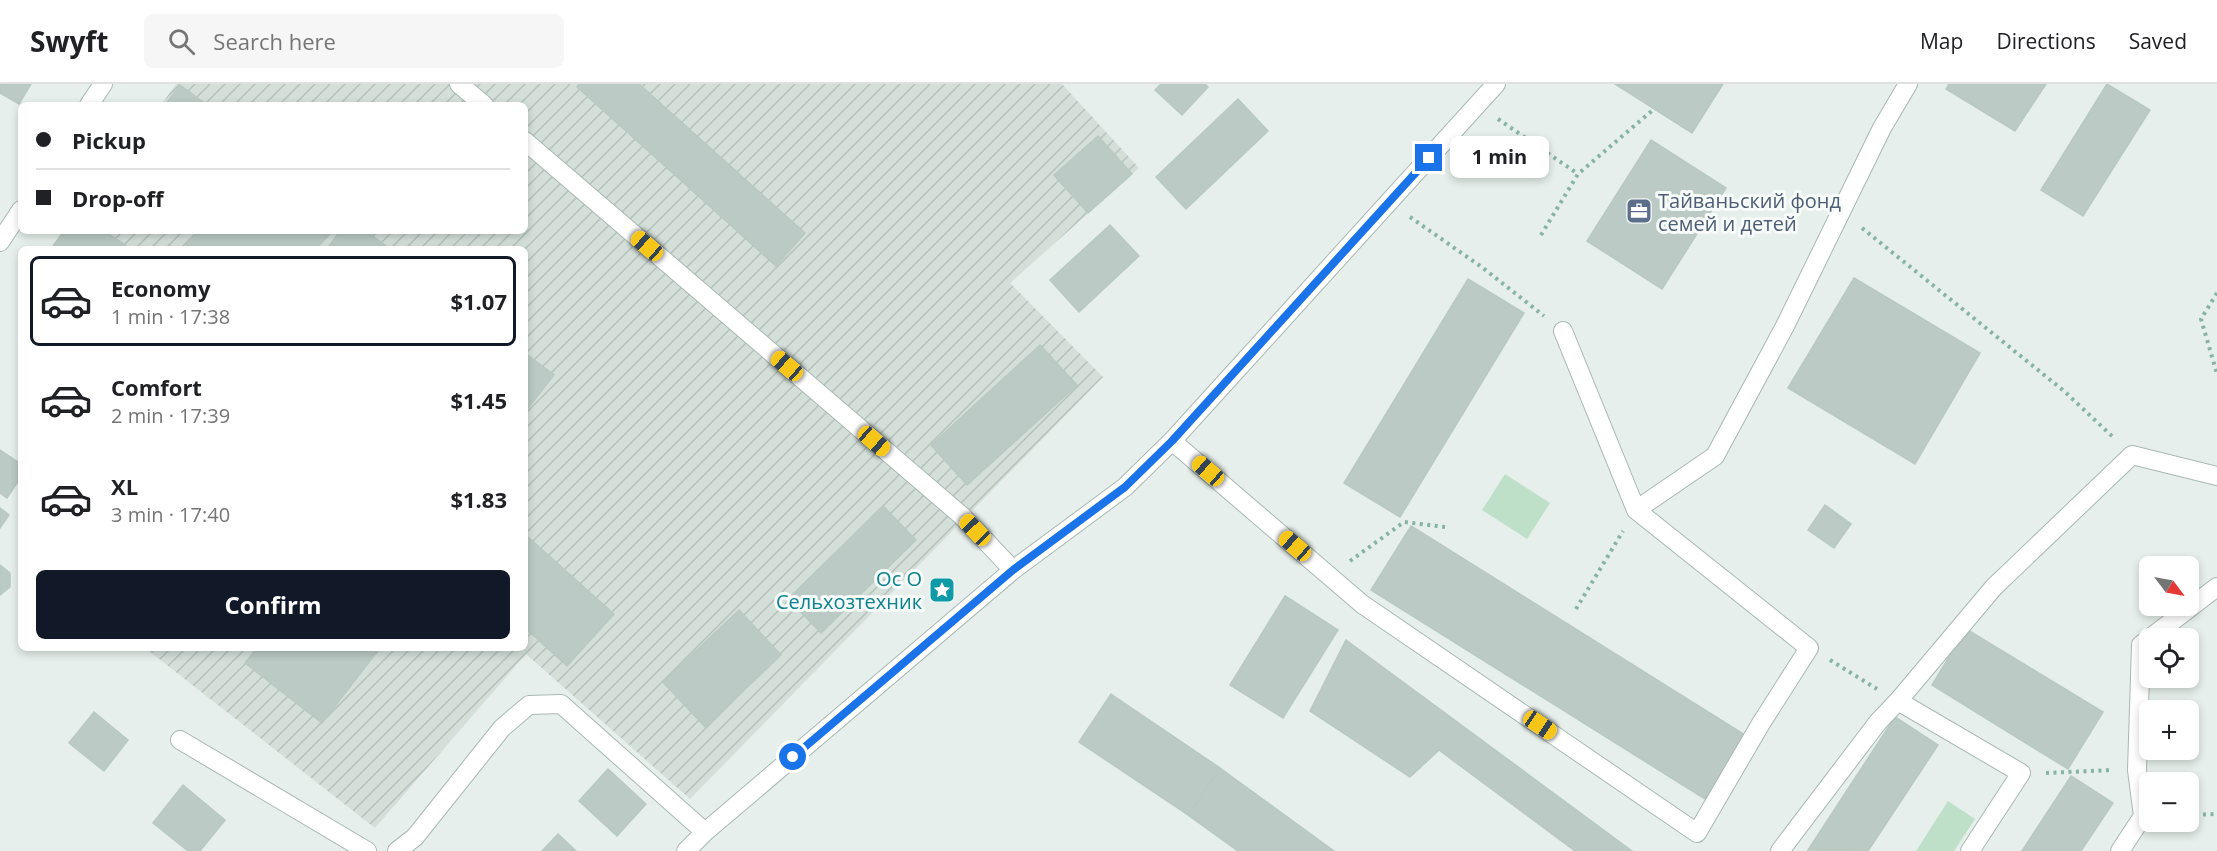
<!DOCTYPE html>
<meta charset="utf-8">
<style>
body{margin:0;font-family:"Open Sans",sans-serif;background:#f6f6f6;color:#202124;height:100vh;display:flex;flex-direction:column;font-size:22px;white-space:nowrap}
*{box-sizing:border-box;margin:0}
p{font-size:20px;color:#757577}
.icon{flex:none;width:33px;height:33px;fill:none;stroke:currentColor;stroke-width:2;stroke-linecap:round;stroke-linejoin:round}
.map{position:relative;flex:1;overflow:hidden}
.details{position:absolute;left:18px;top:162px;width:510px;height:405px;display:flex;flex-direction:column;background:#fff;border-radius:9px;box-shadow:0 3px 9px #0003}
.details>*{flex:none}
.guide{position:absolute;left:18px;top:18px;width:510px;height:132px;border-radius:9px;box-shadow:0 3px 9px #0003;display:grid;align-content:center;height:132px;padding:0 18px;background:#fff}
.needle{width:39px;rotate:122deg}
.controls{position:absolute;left:2139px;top:472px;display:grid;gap:12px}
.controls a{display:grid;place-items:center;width:60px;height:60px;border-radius:9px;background:#fff;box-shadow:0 3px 9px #0003;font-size:30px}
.end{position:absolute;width:27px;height:27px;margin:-14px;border:8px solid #1a73e8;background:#fff;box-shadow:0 0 0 3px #fff}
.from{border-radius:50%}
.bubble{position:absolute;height:42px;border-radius:9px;background:#fff;box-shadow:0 3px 9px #0003;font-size:20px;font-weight:700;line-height:42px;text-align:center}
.car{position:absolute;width:18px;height:36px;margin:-18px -9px;border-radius:8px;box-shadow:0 0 4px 2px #0007;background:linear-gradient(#f5c518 24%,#345 0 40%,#f5c518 0 76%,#345 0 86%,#f5c518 0)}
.guide b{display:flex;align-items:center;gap:21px;height:57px;font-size:22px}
.guide b+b{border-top:2px solid #e0e0e0}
.guide i{width:15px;height:15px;background:#202124}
ul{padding:10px 0 0;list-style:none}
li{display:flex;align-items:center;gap:18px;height:90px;margin:0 12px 9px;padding:0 6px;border:3px solid transparent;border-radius:9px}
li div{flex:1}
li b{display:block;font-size:22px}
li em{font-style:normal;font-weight:700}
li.on{border-color:#111827}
li>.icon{width:54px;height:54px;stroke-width:1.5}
.action{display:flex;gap:12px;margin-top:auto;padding:12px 18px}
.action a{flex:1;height:69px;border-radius:9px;background:#111827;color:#fff;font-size:24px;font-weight:700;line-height:69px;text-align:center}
header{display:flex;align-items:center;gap:36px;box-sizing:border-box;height:84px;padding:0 30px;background:#fff;border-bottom:2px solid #e0e0e0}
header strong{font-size:28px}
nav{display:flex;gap:33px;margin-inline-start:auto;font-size:21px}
.search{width:420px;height:54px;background:#f6f6f6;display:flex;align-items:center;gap:15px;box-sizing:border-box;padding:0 21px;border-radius:9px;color:#757577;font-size:22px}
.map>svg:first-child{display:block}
</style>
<header>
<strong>Swyft</strong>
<div class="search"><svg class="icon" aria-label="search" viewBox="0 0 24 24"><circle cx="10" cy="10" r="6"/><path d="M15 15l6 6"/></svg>Search here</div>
<nav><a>Map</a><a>Directions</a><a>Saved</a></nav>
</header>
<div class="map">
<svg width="2217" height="767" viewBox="0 0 2217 767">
<defs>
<pattern id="industrial-furrows" width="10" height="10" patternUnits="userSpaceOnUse" patternTransform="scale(1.5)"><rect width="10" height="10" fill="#d4dfda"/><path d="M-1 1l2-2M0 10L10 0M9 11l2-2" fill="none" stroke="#b6c1bc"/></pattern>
</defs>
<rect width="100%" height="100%" fill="#e6efeb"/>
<path fill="url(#industrial-furrows)" d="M176 0H1062L1139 84 1010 199 1103 293 690 715 526 570 375 744 145 564H525V165H57L70 147H525V21H161Z"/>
<path fill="#bfe0c8" d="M1505 390 1550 419 1527 455 1482 426Z
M1948 717 1975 735 1954 767H1916Z"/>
<path fill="#bbcac4" stroke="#b8c9c2" stroke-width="1.5" d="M0 0H31L19 20 0 9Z
M579 0H639L805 149 776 182 577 3Z
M1161 0H1205L1208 3 1182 31 1155 6Z
M1615 0H1723L1692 49Z
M1949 0H2046L2015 47 1946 5Z
M2107 0 2150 26 2083 132 2041 106Z
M180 1 207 21H165Z
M1238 15 1268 47 1186 125 1156 93Z
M1098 52 1132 90 1088 129 1054 91Z
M1651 56 1726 104 1662 205 1587 157Z
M1110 141 1139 172 1079 228 1050 196Z
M64 147H110L109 150 131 165H58L53 162Z
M197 147H330L316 165H192L186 161Z
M340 147H366L390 165H327Z
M1854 194 1980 269 1915 380 1788 304Z
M1468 195 1524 229 1400 433 1344 399Z
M1040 261 1077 301 967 401 931 361Z
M525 269 554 291 525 328Z
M0 366 21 380V393L7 414 0 409Z
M1825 421 1851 440 1834 464 1808 446Z
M883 422 916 456 821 549 788 515Z
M0 424 9 431 0 444Z
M1411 442 1745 651 1705 715 1371 506Z
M528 453 614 530 567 582 525 544V456Z
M0 481 10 489V503L0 511Z
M1285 512 1338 546 1283 634 1230 601Z
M739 526 781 571 705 643 663 598Z
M1966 545 2103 628 2068 685 1932 601Z
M1346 556 1632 767H1575L1439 666 1410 693 1310 627Z
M257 564H380L322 639 245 579Z
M1111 610 1220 684 1188 731 1079 658Z
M94 628 128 656 104 687 69 659Z
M1895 633 1938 661 1868 767 1808 766Z
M1220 684 1334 767H1238L1188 731Z
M608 685 646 720 617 752 579 717Z
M2071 692 2113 719 2081 767H2022Z
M183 701 225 736 200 767H188L153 739Z
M558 750 576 767H542Z"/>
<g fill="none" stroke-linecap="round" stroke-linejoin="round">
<g stroke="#a8b8b2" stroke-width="20">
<path id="minor" d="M459 0 484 21
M89 21 103 0
M525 57 962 432 1013 486
M0 158 21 126
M1172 357 1362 520 1697 749 1760 641 1809 564 1636 426 1563 247
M1636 426 1715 372 1785 242 1882 44 1908 0
M1898 617 2021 689 1970 767
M180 656 367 767
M397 767 415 753 502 644 529 621 561 620 705 748
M686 767 705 748 1013 486 1125 403 1172 357 1496 0
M1780 767 1878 638 1898 617 1994 503 2132 371 2217 392
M2120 767 2143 732 2137 686 2141 561 2217 503"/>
</g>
<path stroke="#86b3a5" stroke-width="4" stroke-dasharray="3 4.5" stroke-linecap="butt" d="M1498 35 1578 90
M1410 133 1483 184 1544 232
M1862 144 2064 307 2114 354
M1541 151 1578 90 1654 25
M2217 209 2201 235 2217 290
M1350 477 1404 438 1445 443
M1576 525 1623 447
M1830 576 1877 605
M2046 689 2113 686
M2188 731 2217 730"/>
<use href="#minor" stroke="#fff" stroke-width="18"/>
</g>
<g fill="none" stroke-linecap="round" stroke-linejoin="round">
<path stroke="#1a73e8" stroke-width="8" d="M793 673 1013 486 1125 403 1172 357 1429 74"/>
</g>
<defs>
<g id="office-square" transform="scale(1.35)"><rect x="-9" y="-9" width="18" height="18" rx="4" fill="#5c6f8a" stroke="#f7fbf9"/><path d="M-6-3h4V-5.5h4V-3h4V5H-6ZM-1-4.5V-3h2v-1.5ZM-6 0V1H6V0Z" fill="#fff"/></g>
<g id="sight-square" transform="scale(1.35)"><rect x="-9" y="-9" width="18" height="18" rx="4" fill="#0f9aa8" stroke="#f7fbf9"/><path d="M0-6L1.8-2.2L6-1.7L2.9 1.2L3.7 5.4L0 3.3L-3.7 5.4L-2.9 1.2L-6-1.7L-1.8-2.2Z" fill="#fff"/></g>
</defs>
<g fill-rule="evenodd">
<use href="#office-square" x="1639" y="127"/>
<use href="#sight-square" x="942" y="506"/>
</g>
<g text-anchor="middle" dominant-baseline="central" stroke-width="6" stroke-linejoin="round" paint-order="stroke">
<g font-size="20" fill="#4e5e75" stroke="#f7fbf9" text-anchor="start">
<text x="1658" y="116">Тайваньский фонд<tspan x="1658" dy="23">семей и детей</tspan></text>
</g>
<g font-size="20" fill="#0d838f" stroke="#f7fbf9" text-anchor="end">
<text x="922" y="494">Ос О<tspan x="922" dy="23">Сельхозтехник</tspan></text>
</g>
</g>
</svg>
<div class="controls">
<a><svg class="needle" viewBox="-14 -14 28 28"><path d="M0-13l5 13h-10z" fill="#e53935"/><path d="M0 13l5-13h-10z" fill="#757577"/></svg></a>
<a><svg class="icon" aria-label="locate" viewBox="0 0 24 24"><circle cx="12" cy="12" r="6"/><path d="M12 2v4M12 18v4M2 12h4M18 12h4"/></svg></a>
<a>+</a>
<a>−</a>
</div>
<i class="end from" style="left:793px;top:673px"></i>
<i class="end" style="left:1429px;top:74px"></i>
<div class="bubble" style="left:1450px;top:52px;width:99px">1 min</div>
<i class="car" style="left:647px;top:162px;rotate:311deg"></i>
<i class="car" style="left:787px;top:282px;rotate:311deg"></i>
<i class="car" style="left:874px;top:357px;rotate:131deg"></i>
<i class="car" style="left:1208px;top:387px;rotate:311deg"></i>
<i class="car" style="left:975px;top:446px;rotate:316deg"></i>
<i class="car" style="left:1295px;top:462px;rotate:311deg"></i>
<i class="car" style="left:1540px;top:641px;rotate:124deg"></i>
<div class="guide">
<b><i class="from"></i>Pickup</b>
<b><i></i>Drop-off</b>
</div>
<section class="details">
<ul>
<li class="on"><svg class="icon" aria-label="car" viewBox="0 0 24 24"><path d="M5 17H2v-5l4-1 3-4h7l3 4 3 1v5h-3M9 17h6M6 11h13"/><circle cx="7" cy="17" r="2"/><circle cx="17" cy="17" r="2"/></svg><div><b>Economy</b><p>1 min · 17:38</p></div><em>$1.07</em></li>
<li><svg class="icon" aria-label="car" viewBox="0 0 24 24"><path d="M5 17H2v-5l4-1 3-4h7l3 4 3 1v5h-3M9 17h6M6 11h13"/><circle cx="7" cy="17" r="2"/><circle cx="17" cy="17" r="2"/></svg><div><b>Comfort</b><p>2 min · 17:39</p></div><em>$1.45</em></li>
<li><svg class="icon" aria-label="car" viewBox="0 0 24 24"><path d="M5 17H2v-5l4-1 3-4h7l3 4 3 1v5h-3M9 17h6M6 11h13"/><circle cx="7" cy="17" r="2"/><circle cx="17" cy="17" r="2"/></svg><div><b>XL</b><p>3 min · 17:40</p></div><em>$1.83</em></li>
</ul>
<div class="action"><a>Confirm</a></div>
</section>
</div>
